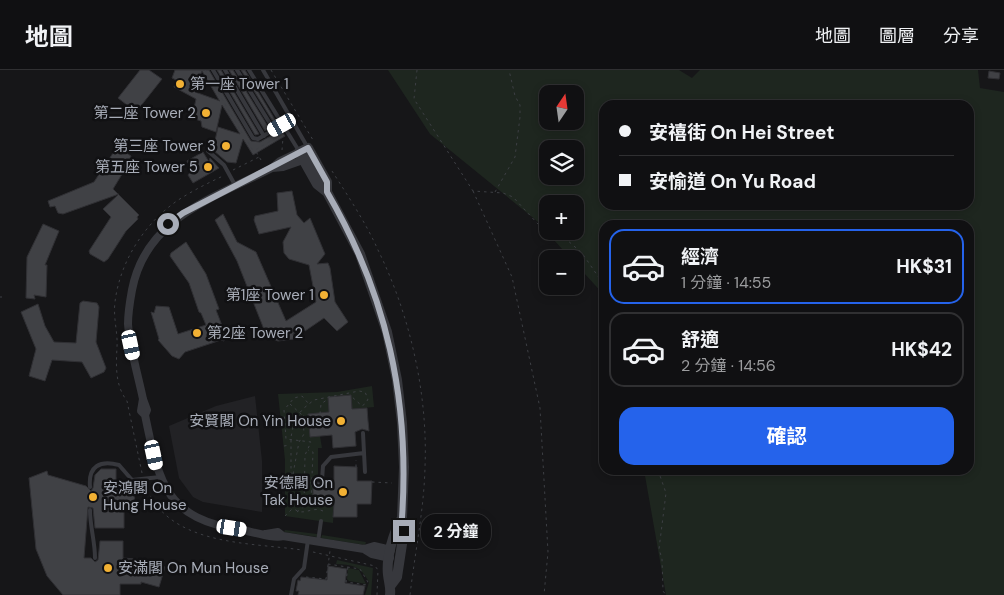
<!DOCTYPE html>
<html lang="zh-TW">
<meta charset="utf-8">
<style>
body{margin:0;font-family:"DM Sans","Noto Sans TC",sans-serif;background:#19191b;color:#f1f3f6;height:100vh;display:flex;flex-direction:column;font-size:19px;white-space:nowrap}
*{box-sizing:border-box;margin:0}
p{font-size:16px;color:#9c9d9f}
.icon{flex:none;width:28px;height:28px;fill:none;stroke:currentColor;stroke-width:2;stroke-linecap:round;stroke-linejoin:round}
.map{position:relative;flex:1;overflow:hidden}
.panel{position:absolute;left:599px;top:150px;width:375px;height:255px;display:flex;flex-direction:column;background:#101012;border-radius:15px;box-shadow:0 2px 8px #0003,0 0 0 1px #303032}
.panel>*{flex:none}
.banner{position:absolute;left:599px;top:30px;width:375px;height:110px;border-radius:15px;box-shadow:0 2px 8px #0003,0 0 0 1px #303032;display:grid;align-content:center;height:110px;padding:0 20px;background:#101012}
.needle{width:32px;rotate:13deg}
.fabs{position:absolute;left:539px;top:15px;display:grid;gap:10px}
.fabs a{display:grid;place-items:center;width:45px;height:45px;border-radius:10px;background:#101012;box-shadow:0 2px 8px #0003,0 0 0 1px #303032;font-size:25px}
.end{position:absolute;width:22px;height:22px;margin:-11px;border:6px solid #a8adb8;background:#111;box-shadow:0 0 0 2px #111}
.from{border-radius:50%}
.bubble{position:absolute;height:35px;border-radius:15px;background:#101012;box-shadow:0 2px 8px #0003,0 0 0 1px #303032;font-size:16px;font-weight:700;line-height:35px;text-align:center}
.car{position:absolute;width:15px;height:30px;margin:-15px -8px;border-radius:6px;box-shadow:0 0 4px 1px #0007;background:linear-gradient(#fff 24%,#345 0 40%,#fff 0 76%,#345 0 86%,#fff 0)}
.banner b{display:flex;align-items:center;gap:18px;height:48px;font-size:19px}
.banner b+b{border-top:1px solid #303032}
.banner i{width:12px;height:12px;background:#f1f3f6}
ul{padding:9px 0 0;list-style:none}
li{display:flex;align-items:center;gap:15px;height:75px;margin:0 10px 8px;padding:0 10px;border:2px solid #303032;border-radius:15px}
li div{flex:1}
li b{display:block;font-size:19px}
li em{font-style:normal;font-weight:700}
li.on{border-color:#2563eb}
li>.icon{width:45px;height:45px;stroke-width:1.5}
.button{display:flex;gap:10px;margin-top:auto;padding:10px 20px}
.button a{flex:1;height:58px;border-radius:15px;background:#2563eb;color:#fff;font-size:20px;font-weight:700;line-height:58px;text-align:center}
header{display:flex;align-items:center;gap:30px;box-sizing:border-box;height:70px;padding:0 25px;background:#101012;border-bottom:1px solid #303032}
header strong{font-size:24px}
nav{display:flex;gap:28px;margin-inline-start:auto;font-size:18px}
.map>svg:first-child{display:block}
</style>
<header>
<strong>地圖</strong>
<nav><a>地圖</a><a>圖層</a><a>分享</a></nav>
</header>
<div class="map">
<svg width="1004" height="525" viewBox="0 0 1004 525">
<rect width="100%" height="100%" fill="#161618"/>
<path fill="#222225" d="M255 326 262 391V442L203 432 193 427 179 408 169 356 216 336Z"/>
<path fill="#1e261f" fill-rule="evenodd" d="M388 0H679L692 8 700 0H978L980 18 1004 22V525H666L644 400H969V155H604V225L575 193V189H571L537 151 430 64ZM548 24H575V51H548ZM604 35H969V135H604ZM548 79H575V106H548ZM548 134H575V161H548Z
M372 316 374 337 352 339 351 325 330 327 328 328 329 342 308 344 310 367 320 366 322 378H318V410L313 411V433L334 434 333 453 285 446V390L278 324 337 322Z
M285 460 317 464V467L284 462Z
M322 465 366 472 365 475 321 468Z
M337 490 373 498 371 525H365L369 512C361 498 357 495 336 494Z
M348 498 359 500 366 514 349 511 347 509Z"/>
<path fill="#404145" stroke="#303034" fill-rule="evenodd" d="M140 0H149L162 9 136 42 118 28Z
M175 0H209L251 71 260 72 281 60 285 66 253 85 243 69 236 93 227 92 213 80 218 57 240 64 222 35 216 62 202 57 201 51 192 48 196 29 174 17 176 10 172 8ZM202 1 219 30 220 31 195 22 194 19Z
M217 0H221L259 64 255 65Z
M229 0H233L269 58 265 61Z
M241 0H245L277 53 275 55Z
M989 1 1000 3 999 9 988 8Z
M117 77 131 86 130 88 134 94 131 99 127 96 113 119 139 145 137 147 138 149 126 161 108 189 104 192 90 184 89 181 111 147 103 139 119 124 63 144 58 143 55 136 50 137 48 131 94 112Z
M203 82 209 92 210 88 219 98 193 113 188 105 192 100 187 91Z
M292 121 297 145 304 153 310 148 325 184 317 194 328 193 330 198 335 232 348 252 337 261 324 248 305 261 302 258 293 264 294 269 278 271 267 267 237 191 215 150 223 144 237 172 256 182 286 251 316 232 309 195 289 189 284 183 283 172 291 157 259 164 254 150 255 146 278 141 277 123Z
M43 154 59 161 45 195H47L46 227 34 225 35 229 26 228 27 187Z
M186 172 206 204 219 239 216 240 221 253 228 260 224 271 221 270 185 282 179 289 172 286 158 270 159 269 151 242 154 243 156 236 169 237 178 264 206 255 201 243 199 242 189 213 170 186 171 183Z
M83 231 97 233 99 237 96 272 106 298 104 302 91 308 82 292 52 290 45 311 29 306 36 279 21 242 38 234 45 256 54 272 76 273 80 233Z
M351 325 352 339 367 338 368 351 369 361 362 359 355 362 356 376 333 378 332 365 310 367 308 344 329 342 328 327Z
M334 396 357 397V411H372L371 434H357V447H333L334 434 313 433V410L322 414 326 410 334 411Z
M101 399H116V417H135L134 441 124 440V458H95L93 438 88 437 84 488H91L95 492 98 490 100 471H123V488L136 489 165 497 159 517 141 512V514H120V525H63L47 506 36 479 29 408 47 401 48 405 86 416 91 421 93 418 95 405Z
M328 496 347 499 345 513 365 516 363 525H298L299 521H296L298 510 300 511 301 507 327 510Z"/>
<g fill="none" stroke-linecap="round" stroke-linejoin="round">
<path stroke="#3d3f44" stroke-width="1" stroke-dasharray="2.5 4" stroke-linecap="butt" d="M205 0 242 63
M271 0 313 70
M417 0 414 29 473 121 503 123 513 127 538 154 548 158
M248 72 253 81 255 80
M282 80 283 68
M261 90 255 80 281 65
M233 100 259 87
M332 101C348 126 366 153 378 180 410 245 428 324 425 397 424 440 415 482 410 525
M473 121 512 207 540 338 548 482 544 525
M495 122 515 87 520 47V35L515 26 509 0
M553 161 567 170 582 183 604 215
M0 227H2
M290 334 302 345
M320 344 321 334 328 329
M286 355 303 353
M284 376 290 375
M356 397V390
M658 400 666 423 659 479 662 489 663 521 666 525
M142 403 127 331C115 315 116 296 117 277 118 263 113 248 115 232 120 190 147 149 183 127 196 119 210 112 223 106
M293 404 299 372 304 364 303 346 308 345
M293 404 311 413
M372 412 392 413
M145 414C167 476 247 472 302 480
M304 436 305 385 311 372 286 369 284 340 294 328 302 326 308 333
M323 441C311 435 301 450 291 435V367L295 348 304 338 314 330 359 321 365 322 368 329 366 333 362 336 351 326
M297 442 311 431 313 382 308 380
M285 446 293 438
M313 482 375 496 378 500 377 525
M328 494 360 499 368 512 367 515 346 512 348 496
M306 507 326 509 330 481"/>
<path stroke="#37383d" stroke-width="4" d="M213 0 253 68 258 69 282 55
M225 0 264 66
M237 0 274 60
M249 0 299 81
M263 0 308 78
M208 81 224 95 235 115
M363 363 365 402
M322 410 323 396 331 387 364 383
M90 417C88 396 100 390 119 395L132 410 160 407
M90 440C90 457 95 471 95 488
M318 472 321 451
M291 525 294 509 304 498 308 470"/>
<path stroke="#37383d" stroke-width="8" d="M272 98 283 97 303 90
M143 329 141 341 145 345C159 413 165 449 242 460 253 462 275 469 283 466L364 479 374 476 391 480
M145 345 147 340 143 329C138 305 130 279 128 254 128 243 130 231 132 220 146 147 214 128 272 98L280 91 299 82
M266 464 278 462 283 466
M364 479 372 484 390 488"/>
<path stroke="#37383d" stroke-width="10" d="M327 122V112L308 78 299 82 317 114 327 122 360 184 387 262 397 310 402 353 404 397 402 448 404 461 397 507 391 515
M390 525C391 518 389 513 388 505 386 488 393 463 402 448"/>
</g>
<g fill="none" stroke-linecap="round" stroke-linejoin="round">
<path stroke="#a8adb8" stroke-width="6" d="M168 154 183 143 308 78 327 112V122C387 225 410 330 402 448L404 461"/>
</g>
<g fill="#f2b134" stroke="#111113" stroke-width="2">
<circle cx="180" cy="14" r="5"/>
<circle cx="206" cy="43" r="5"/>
<circle cx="226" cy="76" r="5"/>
<circle cx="208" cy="97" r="5"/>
<circle cx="324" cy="225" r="5"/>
<circle cx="197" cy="263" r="5"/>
<circle cx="341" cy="351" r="5"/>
<circle cx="343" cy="422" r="5"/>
<circle cx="93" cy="427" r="5"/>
<circle cx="108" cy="498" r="5"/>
</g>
<g text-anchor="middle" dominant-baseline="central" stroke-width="5" stroke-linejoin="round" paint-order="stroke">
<g font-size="15" fill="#a8adb8" stroke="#111113" text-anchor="end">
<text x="190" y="14" text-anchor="start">第一座 Tower 1</text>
<text x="196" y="43">第二座 Tower 2</text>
<text x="216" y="76">第三座 Tower 3</text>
<text x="198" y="97">第五座 Tower 5</text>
<text x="314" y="225">第1座 Tower 1</text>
<text x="207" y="263" text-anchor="start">第2座 Tower 2</text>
<text x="331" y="351">安賢閣 On Yin House</text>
<text x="333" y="413">安德閣 On<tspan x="333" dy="17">Tak House</tspan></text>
<text x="103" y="418" text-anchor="start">安鴻閣 On<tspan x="103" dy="17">Hung House</tspan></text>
<text x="118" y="498" text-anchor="start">安滿閣 On Mun House</text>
</g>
</g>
</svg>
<div class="fabs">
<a><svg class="needle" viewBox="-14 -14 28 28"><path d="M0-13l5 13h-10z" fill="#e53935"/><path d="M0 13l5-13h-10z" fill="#9c9d9f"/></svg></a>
<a><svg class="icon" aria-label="layers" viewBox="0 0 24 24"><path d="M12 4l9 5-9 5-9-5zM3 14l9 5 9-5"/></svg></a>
<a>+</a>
<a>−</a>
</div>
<i class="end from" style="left:168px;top:154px"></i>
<i class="end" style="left:404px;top:461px"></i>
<div class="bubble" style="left:421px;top:444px;width:70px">2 分鐘</div>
<i class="car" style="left:282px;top:55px;rotate:241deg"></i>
<i class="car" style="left:131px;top:275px;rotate:168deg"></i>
<i class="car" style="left:154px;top:385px;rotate:168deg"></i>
<i class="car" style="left:232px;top:458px;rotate:99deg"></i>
<div class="banner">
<b><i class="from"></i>安禧街 On Hei Street</b>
<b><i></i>安愉道 On Yu Road</b>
</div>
<section class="panel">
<ul>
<li class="on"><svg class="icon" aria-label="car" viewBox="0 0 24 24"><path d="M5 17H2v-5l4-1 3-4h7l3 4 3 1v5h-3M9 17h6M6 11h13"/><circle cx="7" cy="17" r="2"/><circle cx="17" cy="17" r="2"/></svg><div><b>經濟</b><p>1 分鐘 · 14:55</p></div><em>HK$31</em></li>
<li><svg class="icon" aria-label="car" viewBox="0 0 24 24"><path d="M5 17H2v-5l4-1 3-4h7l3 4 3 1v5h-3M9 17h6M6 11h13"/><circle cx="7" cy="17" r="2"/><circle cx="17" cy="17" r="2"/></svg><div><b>舒適</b><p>2 分鐘 · 14:56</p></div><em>HK$42</em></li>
</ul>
<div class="button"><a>確認</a></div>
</section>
</div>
